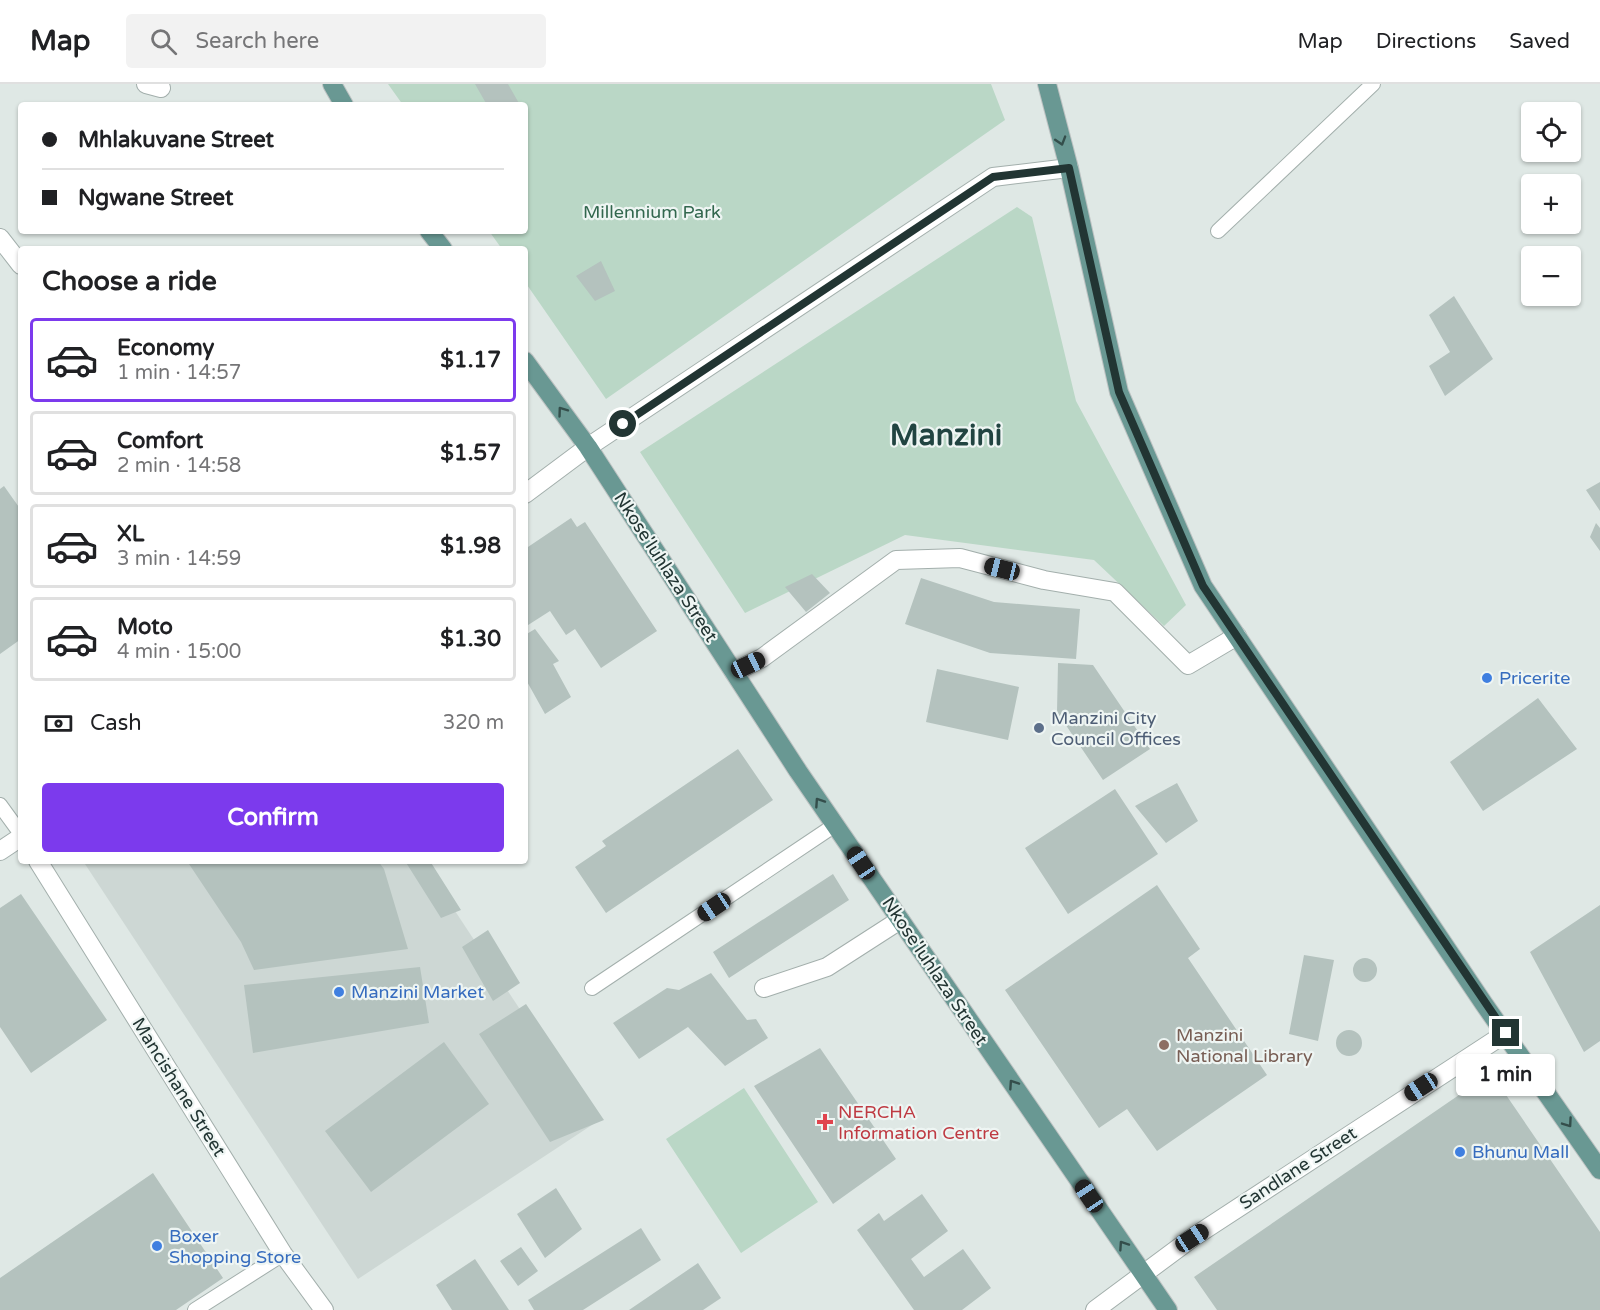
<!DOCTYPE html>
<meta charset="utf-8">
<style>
body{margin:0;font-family:"Varela Round",sans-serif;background:#f2f2f2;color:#202124;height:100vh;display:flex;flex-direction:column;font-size:22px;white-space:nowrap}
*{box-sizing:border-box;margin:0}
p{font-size:20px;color:#757577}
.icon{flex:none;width:33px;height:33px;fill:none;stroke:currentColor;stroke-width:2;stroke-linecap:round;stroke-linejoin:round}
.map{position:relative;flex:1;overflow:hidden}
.panel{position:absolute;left:18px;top:162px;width:510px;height:618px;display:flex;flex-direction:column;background:#fff;border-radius:6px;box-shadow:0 2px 4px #0004}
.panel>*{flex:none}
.banner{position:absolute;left:18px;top:18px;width:510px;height:132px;border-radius:6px;box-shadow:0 2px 4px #0004;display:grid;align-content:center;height:132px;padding:0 24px;background:#fff}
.controls{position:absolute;left:1521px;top:18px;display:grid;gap:12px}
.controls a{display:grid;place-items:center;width:60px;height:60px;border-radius:6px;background:#fff;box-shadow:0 2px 4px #0004;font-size:30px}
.end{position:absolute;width:27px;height:27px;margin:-14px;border:8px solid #223533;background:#fff;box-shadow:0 0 0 3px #fff}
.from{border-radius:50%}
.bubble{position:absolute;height:42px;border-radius:6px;background:#fff;box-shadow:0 2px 4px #0004;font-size:20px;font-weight:700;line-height:42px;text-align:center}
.car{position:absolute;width:18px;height:36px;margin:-18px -9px;border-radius:8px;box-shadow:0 0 4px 2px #0007;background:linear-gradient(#222 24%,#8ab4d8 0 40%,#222 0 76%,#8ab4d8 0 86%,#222 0)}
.banner b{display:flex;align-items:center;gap:21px;height:57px;font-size:22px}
.banner b+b{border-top:2px solid #e0e0e0}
.banner i{width:15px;height:15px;background:#202124}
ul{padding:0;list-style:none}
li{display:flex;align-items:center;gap:18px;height:84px;margin:0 12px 9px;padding:0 12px;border:3px solid #e0e0e0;border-radius:6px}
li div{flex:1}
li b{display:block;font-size:22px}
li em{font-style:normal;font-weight:700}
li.current{border-color:#7c3aed}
li>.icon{width:54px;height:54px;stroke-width:1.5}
h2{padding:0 24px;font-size:27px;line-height:72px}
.pay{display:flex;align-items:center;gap:15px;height:66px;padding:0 24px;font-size:22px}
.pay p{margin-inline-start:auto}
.primary-button{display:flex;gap:12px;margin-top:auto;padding:12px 24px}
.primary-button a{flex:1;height:69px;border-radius:6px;background:#7c3aed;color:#fff;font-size:24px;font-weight:700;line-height:69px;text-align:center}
header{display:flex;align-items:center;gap:36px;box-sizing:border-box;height:84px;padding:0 30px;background:#fff;border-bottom:2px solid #e0e0e0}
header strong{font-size:28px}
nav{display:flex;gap:33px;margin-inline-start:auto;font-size:21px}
.search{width:420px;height:54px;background:#f2f2f2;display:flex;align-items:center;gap:15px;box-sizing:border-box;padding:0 21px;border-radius:6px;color:#757577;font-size:22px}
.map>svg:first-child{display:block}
</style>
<header>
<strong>Map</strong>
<div class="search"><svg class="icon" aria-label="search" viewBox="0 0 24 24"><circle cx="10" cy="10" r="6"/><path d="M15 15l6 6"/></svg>Search here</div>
<nav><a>Map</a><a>Directions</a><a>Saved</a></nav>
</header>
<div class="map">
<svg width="1600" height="1226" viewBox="0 0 1600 1226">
<rect width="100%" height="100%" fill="#dfe8e5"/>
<path fill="#cdd7d4" d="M83 777H422L595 1039 358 1195Z"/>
<path fill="#bad7c6" d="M388 0H991L1005 36 606 315 525 198V165H502L489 147H525V21H403Z
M1017 123 1032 133 1076 317 1186 521 1164 542 1094 476 905 451 745 529 640 368Z
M744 1004 818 1118 741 1169 666 1055Z"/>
<path fill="#b4c2be" d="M475 0H508L520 21H487Z
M601 177 615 207 595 217 576 192Z
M1454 212 1493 275 1445 312 1429 282 1450 268 1429 231Z
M1600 398V427L1586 406Z
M4 402 21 426V555L0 570V405Z
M571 434 577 443 585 438 657 547 601 584 575 545 566 551 550 527 525 543V465Z
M1596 439 1600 444V467L1590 453Z
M812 490 830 509 806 528 785 503Z
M921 494 994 518 1080 525 1076 575 990 569 905 540Z
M535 545 559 577 553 580 571 613 545 630 525 594V551Z
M1058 579 1093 581 1150 665 1103 696 1057 628Z
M937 585 1019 603 1008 656 926 638Z
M1538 614 1577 665 1483 727 1450 678Z
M738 665 773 716 606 829 575 783 606 762 602 757Z
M1177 699 1198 737 1166 759 1135 722Z
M1115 705 1158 770 1068 830 1025 764Z
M187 777H378L384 785 408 865 254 886 241 858Z
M405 777H430L461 826 441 834Z
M833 790 849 816 729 894 713 868Z
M1157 801 1200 865 1188 874 1267 991 1157 1067 1127 1025 1099 1044 1005 906Z
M21 810 107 936 31 989 0 943V824Z
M1600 821V957L1584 968 1530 868Z
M488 846 520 899 493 917 462 863Z
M1304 871 1334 876 1318 957 1289 950Z
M1353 886a12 12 0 1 1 24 0a12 12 0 1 1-24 0Z
M420 883 429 939 253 969 244 901Z
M711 889 747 936 756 935 768 954 725 982 688 943 639 975 613 939 667 904 679 906Z
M526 920 604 1036 550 1058 479 950Z
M1336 959a13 13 0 1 1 26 0a13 13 0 1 1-26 0Z
M444 958 489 1020 371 1108 325 1047Z
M820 964 896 1075 833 1120 754 1002Z
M1491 989 1600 1148V1226H1217L1194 1193Z
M153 1089 223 1194 176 1226H0V1194Z
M556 1104 582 1145 545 1174 517 1130Z
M922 1110 948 1147 911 1175 924 1193 963 1165 991 1204 962 1226H914L857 1146 879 1129 884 1137Z
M641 1144 661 1176 583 1226H534L528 1216Z
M521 1163 538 1187 518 1202 500 1177Z
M475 1175 509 1226H452L436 1201Z
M698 1179 721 1214 703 1226H629Z"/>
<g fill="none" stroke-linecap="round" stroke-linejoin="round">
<g stroke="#a3afac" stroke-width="16">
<path id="service" d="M1218 147 1373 0
M0 721 21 750
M592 904 835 741
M195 1226 283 1170"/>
</g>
<g stroke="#a3afac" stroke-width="20">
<path id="minor" d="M146 0 161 4
M0 154 21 181
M525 410 588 363 993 93 1069 84
M734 588 762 574 896 476 960 474 1044 496 1115 508 1188 581 1237 552
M0 767 21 753
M38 777 283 1170 324 1226
M764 904 827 883 900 836
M1095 1226 1192 1154 1506 949"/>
</g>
<g stroke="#bdc2c2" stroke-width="20">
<path id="primary" d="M332 0 344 21
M1047 0 1069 84 1119 308 1203 502 1484 920 1600 1086
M429 147 443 165
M525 277 588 363 798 687 1168 1226"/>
</g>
<use href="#service" stroke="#fff" stroke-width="14"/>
<use href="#minor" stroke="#fff" stroke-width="18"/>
<use href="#primary" stroke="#699893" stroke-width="18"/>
</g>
<defs><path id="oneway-chevron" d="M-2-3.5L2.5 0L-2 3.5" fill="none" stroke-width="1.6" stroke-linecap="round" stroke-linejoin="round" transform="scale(1.5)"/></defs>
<g stroke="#344e4b">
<use href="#oneway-chevron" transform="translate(1061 57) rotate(73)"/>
<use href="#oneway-chevron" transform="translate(562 327) rotate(-126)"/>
<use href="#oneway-chevron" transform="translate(819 718) rotate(-124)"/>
<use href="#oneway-chevron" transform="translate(1013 1000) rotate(-124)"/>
<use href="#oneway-chevron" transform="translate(1568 1039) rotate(55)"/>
<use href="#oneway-chevron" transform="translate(1123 1161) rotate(-124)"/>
</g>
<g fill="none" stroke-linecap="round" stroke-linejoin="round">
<path stroke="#223533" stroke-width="8" d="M623 340 993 93 1069 84 1119 308 1203 502 1506 949"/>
</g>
<g fill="#3f7fe0" stroke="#eef5f3" stroke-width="2">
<circle cx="1487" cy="594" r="6"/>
<circle cx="339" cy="908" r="6"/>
<circle cx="1460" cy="1068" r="6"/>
<circle cx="157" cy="1162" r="6"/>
</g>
<circle fill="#5c6f8a" stroke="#eef5f3" stroke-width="2" cx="1039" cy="644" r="6"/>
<circle fill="#8d6e63" stroke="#eef5f3" stroke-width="2" cx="1164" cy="961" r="6"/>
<path fill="#e0444e" stroke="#eef5f3" stroke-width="2" d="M822 1029h6v6h6v6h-6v6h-6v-6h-6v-6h6z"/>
<g text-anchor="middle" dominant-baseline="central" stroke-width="4.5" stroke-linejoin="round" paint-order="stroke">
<g font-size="18" fill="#32674e" stroke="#eef5f3">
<text x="652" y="128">Millennium Park</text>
</g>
<g font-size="18" fill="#223533" stroke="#eef5f3">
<text transform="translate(666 483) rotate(57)">Nkose'luhlaza Street</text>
<text transform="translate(935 887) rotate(56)">Nkose'luhlaza Street</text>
<text transform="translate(179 1003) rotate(58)">Mancishane Street</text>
<text transform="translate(1298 1084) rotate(-33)">Sandlane Street</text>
</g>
<g font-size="18" fill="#366cbe" stroke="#eef5f3" text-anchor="start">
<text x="1499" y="594">Pricerite</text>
<text x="351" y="908">Manzini Market</text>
<text x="1472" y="1068">Bhunu Mall</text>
<text x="169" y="1152">Boxer<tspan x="169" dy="21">Shopping Store</tspan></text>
</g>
<g font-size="18" fill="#4e5e75" stroke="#eef5f3" text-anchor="start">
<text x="1051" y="634">Manzini City<tspan x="1051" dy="21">Council Offices</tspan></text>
</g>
<g font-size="18" fill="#785e54" stroke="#eef5f3" text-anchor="start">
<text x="1176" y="951">Manzini<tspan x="1176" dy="21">National Library</tspan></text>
</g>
<g font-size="18" fill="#be3a42" stroke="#eef5f3" text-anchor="start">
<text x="838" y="1028">NERCHA<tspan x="838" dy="21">Information Centre</tspan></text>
</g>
<g font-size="30" font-weight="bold" fill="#214441" stroke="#eef5f3">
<text x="946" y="351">Manzini</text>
</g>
</g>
</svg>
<div class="controls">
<a><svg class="icon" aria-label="locate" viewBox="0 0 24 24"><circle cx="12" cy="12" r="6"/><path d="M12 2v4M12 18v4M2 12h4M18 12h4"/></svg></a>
<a>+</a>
<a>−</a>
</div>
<i class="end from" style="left:623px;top:340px"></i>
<i class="end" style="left:1506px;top:949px"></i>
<div class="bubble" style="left:1456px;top:970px;width:99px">1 min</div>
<i class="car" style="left:1002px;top:485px;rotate:284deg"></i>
<i class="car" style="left:748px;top:581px;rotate:65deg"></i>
<i class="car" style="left:861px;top:779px;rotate:326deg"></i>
<i class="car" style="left:714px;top:823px;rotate:236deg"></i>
<i class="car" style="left:1421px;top:1003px;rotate:237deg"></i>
<i class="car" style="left:1089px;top:1112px;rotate:326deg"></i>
<i class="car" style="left:1192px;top:1154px;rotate:57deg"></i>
<div class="banner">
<b><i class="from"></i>Mhlakuvane Street</b>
<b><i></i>Ngwane Street</b>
</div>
<section class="panel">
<h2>Choose a ride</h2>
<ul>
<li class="current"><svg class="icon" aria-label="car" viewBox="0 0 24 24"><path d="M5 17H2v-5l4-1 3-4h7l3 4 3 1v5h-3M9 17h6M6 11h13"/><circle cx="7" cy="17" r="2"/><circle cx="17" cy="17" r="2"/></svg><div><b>Economy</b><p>1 min · 14:57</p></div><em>$1.17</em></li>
<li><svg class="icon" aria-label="car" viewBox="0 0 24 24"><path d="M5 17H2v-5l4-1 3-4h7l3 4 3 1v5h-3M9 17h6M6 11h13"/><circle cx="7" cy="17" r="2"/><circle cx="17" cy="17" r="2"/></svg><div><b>Comfort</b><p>2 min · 14:58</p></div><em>$1.57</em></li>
<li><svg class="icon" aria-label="car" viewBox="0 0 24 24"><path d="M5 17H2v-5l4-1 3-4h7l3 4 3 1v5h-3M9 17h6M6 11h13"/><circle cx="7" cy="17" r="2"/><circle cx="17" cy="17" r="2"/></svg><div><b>XL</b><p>3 min · 14:59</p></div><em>$1.98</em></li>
<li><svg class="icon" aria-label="car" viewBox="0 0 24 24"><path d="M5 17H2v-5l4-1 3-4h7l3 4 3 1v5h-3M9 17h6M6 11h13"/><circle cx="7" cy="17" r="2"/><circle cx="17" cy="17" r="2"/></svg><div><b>Moto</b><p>4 min · 15:00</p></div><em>$1.30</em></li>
</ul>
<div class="pay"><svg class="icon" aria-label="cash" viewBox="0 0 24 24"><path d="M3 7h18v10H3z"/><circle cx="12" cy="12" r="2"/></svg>Cash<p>320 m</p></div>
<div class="primary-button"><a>Confirm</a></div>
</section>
</div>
